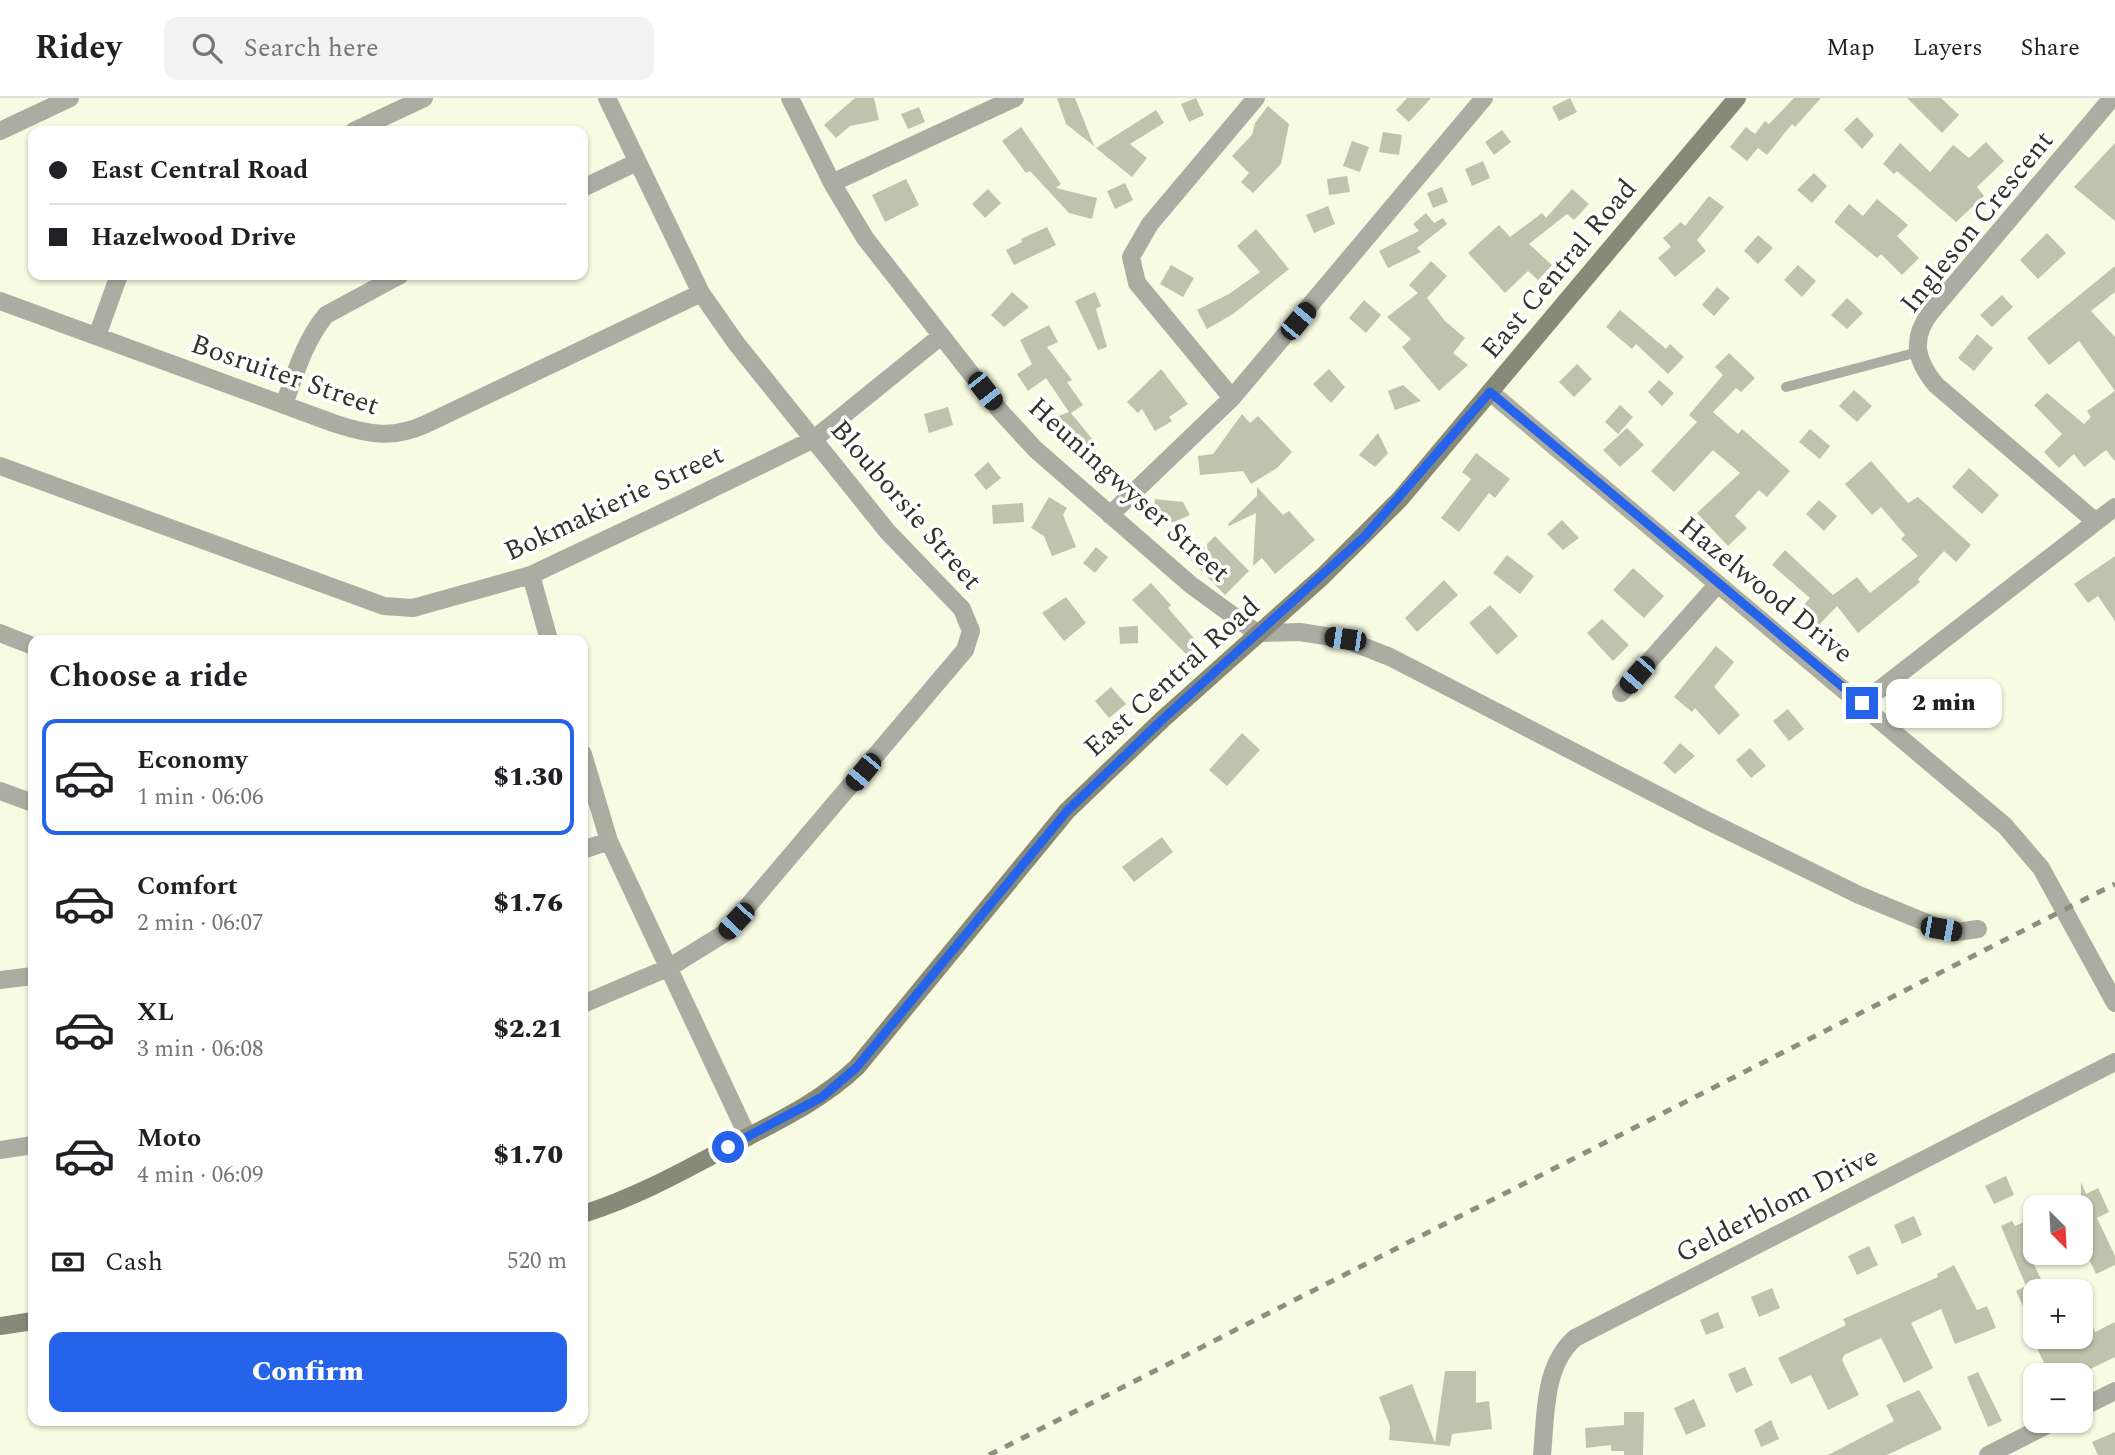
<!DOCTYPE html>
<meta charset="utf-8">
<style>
body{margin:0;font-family:Spectral,serif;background:#f2f2f2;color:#202124;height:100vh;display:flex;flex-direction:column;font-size:26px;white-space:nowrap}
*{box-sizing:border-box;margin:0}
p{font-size:23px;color:#757577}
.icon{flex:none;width:38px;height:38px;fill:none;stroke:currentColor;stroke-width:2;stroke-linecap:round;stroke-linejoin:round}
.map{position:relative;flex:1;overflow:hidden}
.side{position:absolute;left:28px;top:537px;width:560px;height:791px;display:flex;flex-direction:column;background:#fff;border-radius:14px;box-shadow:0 2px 5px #0004}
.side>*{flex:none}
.banner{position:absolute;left:28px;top:28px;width:560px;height:154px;border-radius:14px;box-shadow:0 2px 5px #0004;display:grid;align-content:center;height:154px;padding:0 21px;background:#fff}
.needle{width:46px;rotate:156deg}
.controls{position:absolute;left:2023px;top:1097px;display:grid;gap:14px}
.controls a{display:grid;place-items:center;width:70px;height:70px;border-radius:14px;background:#fff;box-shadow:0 2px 5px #0004;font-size:35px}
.end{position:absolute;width:32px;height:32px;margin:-16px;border:9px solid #2563eb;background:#fff;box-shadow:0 0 0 4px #fff}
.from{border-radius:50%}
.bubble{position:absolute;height:49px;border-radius:14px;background:#fff;box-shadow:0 2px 5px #0004;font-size:23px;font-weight:800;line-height:49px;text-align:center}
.car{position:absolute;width:21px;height:42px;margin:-21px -10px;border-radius:9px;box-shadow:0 0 5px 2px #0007;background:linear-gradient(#222 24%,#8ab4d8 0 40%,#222 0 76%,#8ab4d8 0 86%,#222 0)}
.banner b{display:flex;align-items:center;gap:24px;height:66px;font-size:26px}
.banner b+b{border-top:2px solid #e0e0e0}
.banner i{width:18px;height:18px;background:#202124}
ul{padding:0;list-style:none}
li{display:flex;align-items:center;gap:21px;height:116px;margin:0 14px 10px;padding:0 7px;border:4px solid transparent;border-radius:14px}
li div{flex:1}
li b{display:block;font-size:26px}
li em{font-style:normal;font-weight:800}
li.on{border-color:#2563eb}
li>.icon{width:63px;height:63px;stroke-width:1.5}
h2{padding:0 21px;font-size:32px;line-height:84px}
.pay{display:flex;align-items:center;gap:18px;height:77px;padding:0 21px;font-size:26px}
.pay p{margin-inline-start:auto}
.cta{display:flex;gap:14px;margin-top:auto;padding:14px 21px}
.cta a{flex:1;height:80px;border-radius:14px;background:#2563eb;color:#fff;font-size:28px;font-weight:800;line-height:80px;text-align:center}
header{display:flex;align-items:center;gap:42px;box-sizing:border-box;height:98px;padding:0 35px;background:#fff;border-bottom:2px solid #e0e0e0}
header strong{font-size:33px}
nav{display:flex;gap:38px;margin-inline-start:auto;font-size:24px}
.search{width:490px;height:63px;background:#f2f2f2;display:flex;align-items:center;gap:18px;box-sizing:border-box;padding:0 24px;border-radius:14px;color:#757577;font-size:26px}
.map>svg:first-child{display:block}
</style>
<header>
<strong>Ridey</strong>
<div class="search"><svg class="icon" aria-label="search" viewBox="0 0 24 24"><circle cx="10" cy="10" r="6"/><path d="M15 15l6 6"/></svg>Search here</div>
<nav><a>Map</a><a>Layers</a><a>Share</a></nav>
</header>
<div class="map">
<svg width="2115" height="1357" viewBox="0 0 2115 1357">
<rect width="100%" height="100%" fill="#f7fbe1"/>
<path fill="#c0c3ab" d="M855 0H874L879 22 850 28 836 40 824 27Z
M1057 0H1075L1094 48 1066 26Z
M1196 0 1204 17 1189 24 1181 6Z
M1407 0H1431L1409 24 1396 12Z
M1570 0 1577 14 1559 23 1552 9Z
M1794 0H1821L1795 29 1792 26 1767 57 1758 50 1747 63 1730 49 1746 29 1755 36 1765 23 1769 26Z
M1907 0H1941L1959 17 1942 35Z
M1268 8 1289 26 1281 66 1253 95 1241 84 1249 75 1232 58 1252 37 1255 25Z
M919 9 925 24 908 31 901 16Z
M1156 12 1164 25 1130 46 1147 60 1132 79 1096 50Z
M1857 19 1874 37 1862 51 1844 32Z
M1021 29 1061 86 1056 90 1097 100 1092 121 1069 115 1030 73 1026 75 1002 43Z
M1502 32 1511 44 1494 57 1485 44Z
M1383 34 1402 37 1399 57 1379 54Z
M1352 43 1369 49 1360 74 1343 68Z
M1986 44 2004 63 1977 89 1984 98 1956 124 1897 73 1894 76 1883 66 1900 45 1930 74 1953 47 1969 60Z
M2115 45V123L2074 89Z
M1483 63 1490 80 1472 88 1465 71Z
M1814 75 1827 88 1812 105 1797 92Z
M1347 78 1350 94 1329 97 1327 81Z
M906 81 919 107 885 124 872 97Z
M1125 85 1133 102 1115 111 1107 93Z
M1442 89 1448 104 1433 110 1427 95Z
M988 91 1001 105 985 120 972 106Z
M1572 91 1589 106 1574 122 1567 116 1529 146 1552 167 1538 182 1528 173 1505 195 1468 155 1499 127 1510 139 1542 115 1546 120Z
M1709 98 1724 109 1697 142 1706 153 1675 179 1658 160 1671 149 1663 140 1681 124 1685 128Z
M1877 101 1908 127 1897 138 1919 160 1902 177 1881 156 1877 160 1834 124 1849 106 1863 118Z
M1328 108 1335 126 1314 135 1306 117Z
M1426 115 1434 125 1443 120 1447 126 1417 150 1421 154 1388 170 1379 153 1419 133 1413 126Z
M1047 129 1056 147 1014 167 1006 152 1022 144 1021 141Z
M1256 131 1289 171 1233 216 1207 231 1197 212 1229 196 1260 174 1237 148Z
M2047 135 2066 155 2038 181 2020 162Z
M1758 137 1773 150 1758 166 1744 153Z
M1431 163 1447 178 1427 200 1445 223 1465 240 1453 255 1468 267 1439 293 1402 249 1411 241 1387 219 1418 195 1409 187Z
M1171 167 1194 180 1183 199 1160 186Z
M1798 167 1816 183 1802 199 1784 182Z
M2115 168V194L2091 213 2115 239V363L2106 352 2084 369 2074 356 2059 370 2044 354 2062 336 2034 307 2047 295 2084 326 2091 319 2087 313 2115 293 2079 243 2049 267 2027 240Z
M1717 189 1730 200 1714 218 1702 207Z
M1012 194 1029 209 1004 229 991 217Z
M1095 194 1101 208 1096 211 1107 249 1098 252 1075 203Z
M2002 197 2013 209 1992 229 1980 217Z
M1847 200 1863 215 1847 231 1831 217Z
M1364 202 1381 217 1366 235 1349 220Z
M1620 212 1666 251 1670 246 1684 259 1668 276 1636 246 1632 251 1606 229Z
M1049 227 1058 244 1047 249 1072 282 1067 284 1083 307 1071 315 1097 347 1081 360 1051 321 1069 314 1046 280 1028 293 1017 276 1032 266 1020 242Z
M1977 236 1993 250 1974 273 1958 260Z
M1729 255 1755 280 1741 294 1736 290 1713 314 1738 336 1742 331 1790 373 1767 399 1759 392 1735 418 1747 430 1728 448 1697 415 1740 375 1713 352 1674 394 1651 373 1697 324 1689 317 1723 277 1715 269Z
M1577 266 1592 281 1574 299 1559 284Z
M1161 271 1188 306 1169 319 1172 323 1155 333 1142 311 1138 315 1127 304Z
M1329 271 1345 289 1331 305 1313 286Z
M1659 282 1674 295 1662 308 1648 294Z
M1403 287 1421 303 1395 312 1388 293Z
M1854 292 1872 308 1857 324 1839 308Z
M1620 307 1633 319 1618 336 1605 324Z
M948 309 953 327 929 335 924 316Z
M1242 316 1250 325 1258 318 1292 354 1277 370 1251 386 1243 373 1200 377 1198 358 1213 356Z
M1627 330 1644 347 1620 369 1603 352Z
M1810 331 1830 348 1820 361 1799 344Z
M1378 335 1388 355 1375 369 1359 357Z
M1476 355 1510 381 1495 400 1489 395 1459 434 1441 420 1471 381 1462 374Z
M1871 363 1908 405 1918 399 1971 447 1956 464 1944 453 1918 481 1920 484 1858 535 1837 508 1819 527 1801 510 1810 500 1772 467 1785 452 1833 497 1857 479 1870 495 1918 458 1901 441 1905 437 1881 409 1872 417 1845 386Z
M988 364 1001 380 986 392 974 377Z
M1969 370 1999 397 1982 416 1952 389Z
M1257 389 1283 417 1289 413 1315 442 1275 476 1262 460 1253 468 1256 415 1229 428 1228 426 1257 398Z
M1049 399 1067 410 1063 417 1076 449 1052 458 1044 438 1031 430Z
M1155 401 1183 404 1190 417 1174 424 1153 422Z
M1819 402 1837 418 1824 433 1806 416Z
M1023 405 1024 424 993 426 992 407Z
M1562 422 1579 440 1563 452 1547 436Z
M1215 438 1249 473 1225 497 1191 462 1204 449 1209 460 1207 446Z
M1096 449 1108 459 1095 475 1083 465Z
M1507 457 1534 478 1520 496 1493 475Z
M2115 458V523L2098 498 2088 505 2074 486Z
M1633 470 1664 498 1644 520 1613 492Z
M1444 482 1458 497 1417 534 1405 520Z
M1151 485 1171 507 1168 510 1199 546 1187 557 1132 502Z
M1066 499 1086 525 1064 543 1042 515Z
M1490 507 1518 538 1497 557 1469 525Z
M1602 521 1629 547 1613 563 1587 535Z
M1138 528V545L1120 546 1119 529Z
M1716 548 1734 564 1714 589 1740 617 1719 637 1695 610 1692 614 1674 599Z
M1111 589 1126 606 1109 620 1095 603Z
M1788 611 1804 631 1789 643 1773 623Z
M1242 635 1260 652 1227 688 1209 672Z
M1680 645 1695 658 1675 676 1663 665Z
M1750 650 1766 668 1751 680 1736 662Z
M1162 739 1173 754 1134 784 1122 769Z
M2006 1078 2014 1097 1994 1106 1985 1088Z
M2081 1084 2086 1096 2098 1090 2109 1114 2097 1120 2115 1158V1167L2096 1176 2081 1144Z
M1914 1118 1922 1137 1902 1146 1894 1127Z
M2035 1119V1158L2031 1160 2047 1194H2035V1234L2016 1193 2026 1188 2001 1128 2012 1123 2015 1128Z
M1869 1148 1878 1167 1857 1177 1848 1158Z
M1954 1167 1977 1212 1987 1208 1996 1230 1955 1246 1941 1211 1911 1225 1933 1270 1904 1285 1881 1240 1844 1257 1842 1262 1859 1297 1828 1312 1811 1277 1791 1286 1778 1260 1846 1227 1843 1221 1938 1179 1937 1176Z
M1772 1190 1780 1210 1759 1219 1751 1199Z
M1718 1214 1724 1230 1706 1237 1700 1222Z
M2115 1224V1259L2076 1278H2050L2032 1239H2081V1234L2092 1228 2095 1234Z
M1745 1269 1753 1287 1736 1295 1728 1276Z
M1445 1273H1476V1305L1489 1303 1492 1331 1452 1336 1450 1348 1389 1342 1390 1328 1379 1299 1412 1286 1435 1345Z
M1978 1274 2002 1323 1988 1329 1967 1279Z
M1919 1292 1942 1331 1887 1357H1828L1894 1323 1886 1307Z
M1694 1301 1706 1328 1686 1337 1674 1310Z
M1624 1314H1644L1643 1357H1624V1353H1611V1347L1586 1350 1585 1330 1624 1327Z
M1771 1322 1779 1341 1761 1349 1754 1332Z
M2115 1334V1357H2098L2092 1344Z"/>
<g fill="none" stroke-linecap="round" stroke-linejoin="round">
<path stroke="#acada2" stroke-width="10" d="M1786 289 1918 254"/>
<path stroke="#acada2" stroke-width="18" d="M790 0 832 85 865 140 1001 314 1035 351 1191 487 1257 535 1300 534 1344 541 1390 559 1704 721 1859 797 1942 831 1956 834 1978 831
M0 33 70 0
M354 33 424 0
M832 85 1015 0
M583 90 637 64
M0 203 336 326C370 337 393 341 426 326L701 195
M97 238 119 177
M1490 294 2005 728 2041 770 2115 905
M1232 300 1137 185 1131 159 1150 126 1256 0
M284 307C295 276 305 242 326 217L400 177
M0 368 384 508 413 510 531 477 683 405 814 341 941 238
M1110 417 1232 300 1484 0
M2096 424 1936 287C1916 263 1910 241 1931 214L2112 0
M531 477 549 542
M0 535 33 548
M1621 595 1717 487
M1862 605 2115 409
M583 656 609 743 748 1039
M0 693 33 705
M583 752 609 743
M0 882 33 878
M583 906 670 869 725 835 965 552 971 533 962 511 887 433 736 245 701 195 607 0
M0 1052 33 1047
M2081 1310 2115 1293
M1542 1357C1546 1318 1543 1268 1575 1240L2115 964
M1988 1357 2055 1323"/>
<path stroke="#878979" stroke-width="18" d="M583 1116C637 1099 685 1072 734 1046 778 1023 821 1003 857 969L1067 713 1163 621 1323 478 1400 401 1737 0
M0 1228 33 1223"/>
<path stroke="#8d907f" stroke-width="5" stroke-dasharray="9 9" stroke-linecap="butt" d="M989 1357 2115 786"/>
</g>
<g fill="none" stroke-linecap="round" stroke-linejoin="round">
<path stroke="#2563eb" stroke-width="9" d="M728 1049 822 999 857 969 1067 713 1163 621 1365 438 1490 294 1862 605"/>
</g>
<g text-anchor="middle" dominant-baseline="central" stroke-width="7" stroke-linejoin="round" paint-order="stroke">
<g font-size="28" fill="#32342a" stroke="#fff">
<text transform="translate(1977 124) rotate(-51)">Ingleson Crescent</text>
<text transform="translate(1559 171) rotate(-50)">East Central Road</text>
<text transform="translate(285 277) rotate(19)">Bosruiter Street</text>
<text transform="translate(1129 392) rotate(42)">Heuningwyser Street</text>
<text transform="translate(614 405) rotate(-25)">Bokmakierie Street</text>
<text transform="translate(906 407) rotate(49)">Blouborsie Street</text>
<text transform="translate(1766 492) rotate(39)">Hazelwood Drive</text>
<text transform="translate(1172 579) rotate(-42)">East Central Road</text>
<text transform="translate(1777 1107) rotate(-27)">Gelderblom Drive</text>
</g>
</g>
</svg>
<div class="controls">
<a><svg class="needle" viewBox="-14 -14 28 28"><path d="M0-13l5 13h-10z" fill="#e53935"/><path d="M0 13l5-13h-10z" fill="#757577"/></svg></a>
<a>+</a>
<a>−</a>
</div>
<i class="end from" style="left:728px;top:1049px"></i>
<i class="end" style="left:1862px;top:605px"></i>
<div class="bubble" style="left:1886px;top:581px;width:116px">2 min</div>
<i class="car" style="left:1298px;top:223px;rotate:40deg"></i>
<i class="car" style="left:985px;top:293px;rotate:142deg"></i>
<i class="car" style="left:1345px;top:541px;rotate:278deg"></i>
<i class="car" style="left:1637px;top:577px;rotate:221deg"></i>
<i class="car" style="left:863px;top:674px;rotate:220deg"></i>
<i class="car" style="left:736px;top:823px;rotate:223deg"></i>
<i class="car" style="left:1941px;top:831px;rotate:100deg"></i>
<div class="banner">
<b><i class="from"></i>East Central Road</b>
<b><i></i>Hazelwood Drive</b>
</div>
<section class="side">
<h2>Choose a ride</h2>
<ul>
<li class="on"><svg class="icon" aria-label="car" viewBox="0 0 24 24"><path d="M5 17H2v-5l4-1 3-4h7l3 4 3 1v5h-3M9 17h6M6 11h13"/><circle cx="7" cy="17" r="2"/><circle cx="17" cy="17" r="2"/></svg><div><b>Economy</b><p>1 min · 06:06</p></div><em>$1.30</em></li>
<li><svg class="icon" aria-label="car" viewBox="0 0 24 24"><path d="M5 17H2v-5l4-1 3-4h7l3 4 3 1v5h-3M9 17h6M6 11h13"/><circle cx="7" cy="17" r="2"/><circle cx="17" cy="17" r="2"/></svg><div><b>Comfort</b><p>2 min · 06:07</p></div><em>$1.76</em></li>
<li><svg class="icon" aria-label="car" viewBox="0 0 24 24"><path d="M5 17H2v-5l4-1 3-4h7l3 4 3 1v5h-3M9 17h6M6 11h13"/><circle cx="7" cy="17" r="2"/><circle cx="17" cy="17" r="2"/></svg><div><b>XL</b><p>3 min · 06:08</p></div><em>$2.21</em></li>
<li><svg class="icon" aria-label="car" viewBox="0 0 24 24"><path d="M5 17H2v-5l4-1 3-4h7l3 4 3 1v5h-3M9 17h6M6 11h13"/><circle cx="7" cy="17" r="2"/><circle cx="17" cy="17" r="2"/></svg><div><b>Moto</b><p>4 min · 06:09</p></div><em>$1.70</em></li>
</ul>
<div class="pay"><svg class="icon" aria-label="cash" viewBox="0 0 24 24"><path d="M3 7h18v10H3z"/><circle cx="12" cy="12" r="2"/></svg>Cash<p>520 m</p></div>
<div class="cta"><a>Confirm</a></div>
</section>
</div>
